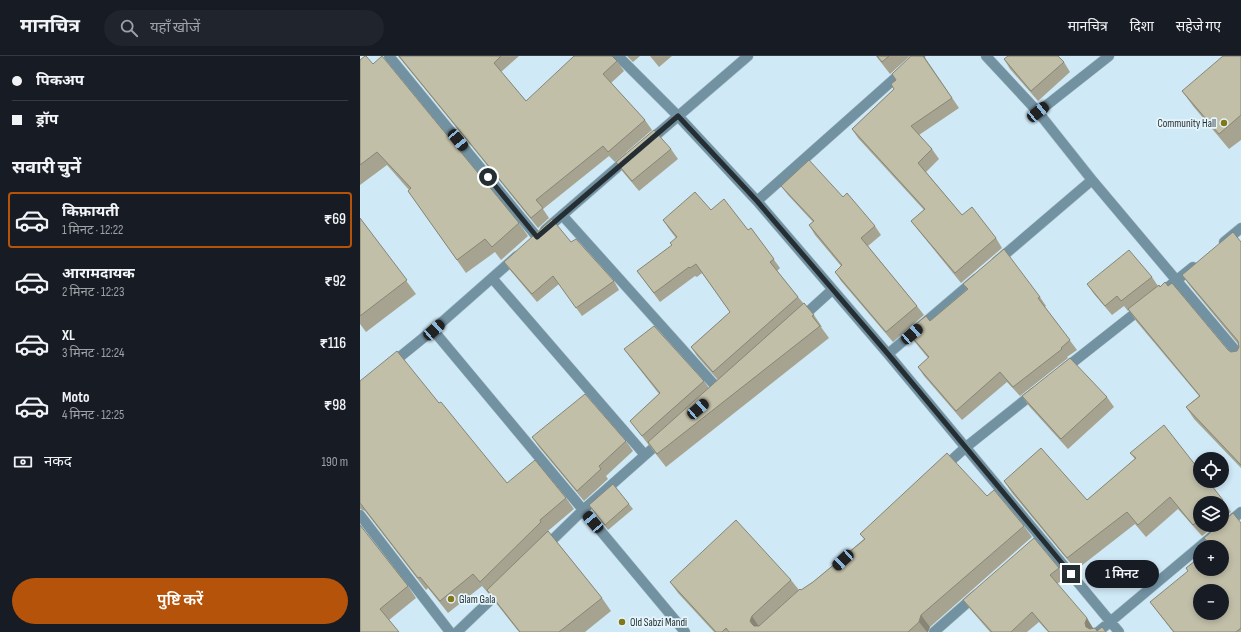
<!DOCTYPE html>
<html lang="hi">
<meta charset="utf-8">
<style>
body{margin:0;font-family:"Sofia Sans Condensed","Noto Sans Devanagari",sans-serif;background:#20242c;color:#f1f3f6;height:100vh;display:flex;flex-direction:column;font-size:15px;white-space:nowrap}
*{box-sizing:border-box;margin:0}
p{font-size:13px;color:#9ea1a6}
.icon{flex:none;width:22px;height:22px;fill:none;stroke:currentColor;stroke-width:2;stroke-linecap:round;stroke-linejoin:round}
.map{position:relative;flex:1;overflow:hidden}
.side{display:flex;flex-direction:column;background:#171b24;width:360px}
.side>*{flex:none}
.hud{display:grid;align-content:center;height:88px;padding:0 12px;background:#171b24}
.fabs{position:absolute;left:833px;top:396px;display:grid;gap:8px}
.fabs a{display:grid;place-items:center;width:36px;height:36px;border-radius:50%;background:#171b24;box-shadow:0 2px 6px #0003;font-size:20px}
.end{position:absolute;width:18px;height:18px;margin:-9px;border:5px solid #252f33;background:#fff;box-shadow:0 0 0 2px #fff}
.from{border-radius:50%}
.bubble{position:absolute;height:28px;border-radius:14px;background:#171b24;box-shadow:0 2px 6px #0003;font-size:13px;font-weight:600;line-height:28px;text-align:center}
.car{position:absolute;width:12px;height:24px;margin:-12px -6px;border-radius:5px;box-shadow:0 0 3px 1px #0007;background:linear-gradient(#222 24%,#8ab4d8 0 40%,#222 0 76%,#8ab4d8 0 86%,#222 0)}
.hud b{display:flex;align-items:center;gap:14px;height:38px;font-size:15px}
.hud b+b{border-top:1px solid #363941}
.hud i{width:10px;height:10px;background:#f1f3f6}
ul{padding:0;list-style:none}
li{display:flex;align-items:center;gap:12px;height:56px;margin:0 8px 6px;padding:0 4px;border:2px solid transparent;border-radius:4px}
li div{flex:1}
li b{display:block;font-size:15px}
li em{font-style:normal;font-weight:600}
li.selected{border-color:#b45309}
li>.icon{width:36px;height:36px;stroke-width:1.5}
h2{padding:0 12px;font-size:18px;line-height:48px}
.pay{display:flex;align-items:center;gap:10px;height:44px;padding:0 12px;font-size:15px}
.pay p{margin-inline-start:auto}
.action{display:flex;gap:8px;margin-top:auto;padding:8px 12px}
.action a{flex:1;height:46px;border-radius:24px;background:#b45309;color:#fff;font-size:16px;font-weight:600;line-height:46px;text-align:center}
header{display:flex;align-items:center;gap:24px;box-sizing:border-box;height:56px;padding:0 20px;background:#171b24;border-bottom:1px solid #363941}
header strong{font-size:19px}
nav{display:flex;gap:22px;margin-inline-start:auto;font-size:14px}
.search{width:280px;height:36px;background:#20242c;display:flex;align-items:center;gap:10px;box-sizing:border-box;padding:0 14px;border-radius:22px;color:#9ea1a6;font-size:15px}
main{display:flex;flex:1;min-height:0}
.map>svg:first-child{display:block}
</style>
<header>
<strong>मानचित्र</strong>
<div class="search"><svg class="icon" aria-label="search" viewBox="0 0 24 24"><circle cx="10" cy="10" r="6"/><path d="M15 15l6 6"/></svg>यहाँ खोजें</div>
<nav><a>मानचित्र</a><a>दिशा</a><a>सहेजे गए</a></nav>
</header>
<main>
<section class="side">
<div class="hud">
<b><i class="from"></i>पिकअप</b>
<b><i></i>ड्रॉप</b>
</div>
<h2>सवारी चुनें</h2>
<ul>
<li class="selected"><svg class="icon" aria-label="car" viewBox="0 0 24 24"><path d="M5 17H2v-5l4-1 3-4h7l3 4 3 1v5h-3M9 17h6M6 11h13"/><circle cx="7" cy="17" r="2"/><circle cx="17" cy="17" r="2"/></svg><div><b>किफ़ायती</b><p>1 मिनट · 12:22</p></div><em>₹69</em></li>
<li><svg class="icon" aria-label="car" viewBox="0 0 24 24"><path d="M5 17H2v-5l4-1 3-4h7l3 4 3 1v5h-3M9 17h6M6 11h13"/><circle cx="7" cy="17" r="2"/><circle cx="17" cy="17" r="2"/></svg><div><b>आरामदायक</b><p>2 मिनट · 12:23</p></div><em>₹92</em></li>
<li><svg class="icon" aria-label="car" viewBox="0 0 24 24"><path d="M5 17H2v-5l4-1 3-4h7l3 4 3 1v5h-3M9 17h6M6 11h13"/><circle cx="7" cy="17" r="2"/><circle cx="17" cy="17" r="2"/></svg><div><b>XL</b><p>3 मिनट · 12:24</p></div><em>₹116</em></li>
<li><svg class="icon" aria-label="car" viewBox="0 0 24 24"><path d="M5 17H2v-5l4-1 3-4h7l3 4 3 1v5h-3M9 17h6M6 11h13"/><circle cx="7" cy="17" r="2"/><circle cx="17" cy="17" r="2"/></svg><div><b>Moto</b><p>4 मिनट · 12:25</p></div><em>₹98</em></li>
</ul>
<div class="pay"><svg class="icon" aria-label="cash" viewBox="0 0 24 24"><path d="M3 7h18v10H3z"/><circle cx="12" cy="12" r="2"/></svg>नकद<p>190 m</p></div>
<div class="action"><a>पुष्टि करें</a></div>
</section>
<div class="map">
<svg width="881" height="576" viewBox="0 0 881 576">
<rect width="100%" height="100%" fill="#d0e9f6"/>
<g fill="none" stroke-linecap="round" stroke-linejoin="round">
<g stroke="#aec4cf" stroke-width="11">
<path id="minor" d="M29 0 177 181
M258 0 318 60 397 145 528 298 759 576
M626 0 678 56 732 124 881 301
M678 56 749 0
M288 86 388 0
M397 145 560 0
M202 159 359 334
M185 174 268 102
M864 186 881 172
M636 206 732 124
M132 222 285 399
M802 236 833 211
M440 263 472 234
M73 274 325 576
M528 298 616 223
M31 308 73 274 157 200
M703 314 783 251
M584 411 606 391 675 336
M0 459 90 576
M185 491 223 454 301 385
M97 576 142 533
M574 576 616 539
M738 576 881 456"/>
</g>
<use href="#minor" stroke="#7292a2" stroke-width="10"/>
</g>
<path fill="#a6a490" d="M38 0H159L141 16 166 45 257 5 264 15 251 27 285 64 292 74 255 106 249 100 183 153 189 162 178 172Z
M267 0H280L273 6Z
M290 0H312L299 11Z
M516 0H550L530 18Z
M564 0 599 52 559 79 572 93 579 103 566 116 602 159 636 182 642 192 601 227 558 174 551 165 564 154 498 82 492 73 534 33 536 24 532 18Z
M881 0V84L869 93 833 50 822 35Z
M644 3 704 6 710 16 678 45 650 13Z
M0 4 159 167 168 180 141 204 135 196 106 217 48 135 49 134 27 109 0 129Z
M311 93 318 103 279 135 263 116 256 106Z
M421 130 483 141 515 170 521 179 508 190 557 250 564 259 533 286 481 225 475 216 481 210 455 179 449 169 453 166 428 139Z
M351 154 388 174 391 172 420 212 417 215 438 241 444 248 454 259 462 271H461L469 282 306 411 270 365 299 338 270 301 264 293 344 325 349 332 358 324 337 300 331 291 370 256 342 217 337 221 335 220 300 246 277 215 312 189 316 182 309 173 303 164Z
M0 162 56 238 6 276 0 268Z
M211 186 254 225 259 234 222 260 199 228 177 246 150 214 144 206Z
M881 186V412L834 363 826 351 839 340 776 265 769 254 768 255 764 250 752 259 734 238 727 228 792 221 798 230 868 294 871 296 877 295 879 291 878 288 830 230 822 219Z
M603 228 680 241 686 250 685 251 717 294 707 301 708 302 660 340 647 326 602 364 564 320 558 311 568 302 554 285 547 275 570 265 607 233Z
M0 325 79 347 147 427 206 442 214 453 188 475 242 542 251 555 225 576H159L136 547 128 537 122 530 88 557 68 532 66 534 5 455 0 453Z
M662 340 747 341 754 351 708 393 669 350Z
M172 381 266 385 273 395 246 420 248 423 224 445 179 391Z
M770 397 863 444 871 456 862 463V447H840V469H855L842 480 818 453 786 481 775 468 716 514 652 437 644 425 727 444 775 403Z
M627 440 664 470 672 481 570 571 568 576H354L318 537 310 526 431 524 439 534H441L453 526 504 483 500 478Z
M269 448 273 453 248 474 229 449Z
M881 467V576H813L790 546 862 491H851L844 482Z
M0 469 48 530 56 542 29 564 0 576Z
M699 512 705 522 697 528 733 572 737 575 746 576H688L679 566 667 576H630L610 553 603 544Z"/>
<path fill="#878676" d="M561 559 570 571 568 576H567L559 566Z
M392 560 400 572 399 576 392 568 390 565Z
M727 562 733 572 732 576 726 571 725 567Z"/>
<path fill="#c1bfa8" stroke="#878676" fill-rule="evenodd" d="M5 0H6L13 8 22 0 159 167 132 191 125 183 97 204 48 135 51 132 17 96 0 109V4Z
M39 0H141L134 7 166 45 214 0H252L257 5 243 18 285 64 248 96 243 90 176 144 183 152 171 162Z
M517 0H529L522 6Z
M551 0H563L592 42 551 70 572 93 558 107 602 159 612 151 636 182 595 217 551 165 565 153 492 73 534 33 531 28 536 24 532 18Z
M648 0H698L704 6 671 35 644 3Z
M863 0H881V59L859 78 822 35Z
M294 74 311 93 272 125 256 106Z
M449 104 483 141 487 137 515 170 501 182 557 250 526 276 475 216 482 209 449 169 454 165 421 130Z
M335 136 351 154 364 143 388 174 391 172 414 203 410 206 438 241 353 316 331 291 370 256 336 208 330 212 329 211 294 237 277 215 312 189 310 187 317 181 303 164Z
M0 162 47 224 0 260Z
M192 163 211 186 216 183 254 225 216 252 193 220 172 238 144 206Z
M873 176 881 186V409L826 351 840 340 768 253 799 229 800 231 805 226 808 230 812 227 868 294 871 296 877 295 879 291 878 285 822 219Z
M644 193 680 241 678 242 710 284 701 292 702 293 653 331 640 316 596 355 558 311 569 301 547 275 566 260 570 265 608 233 603 228Z
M769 194 792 221 761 245 757 240 745 250 727 228Z
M444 247 454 259 452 260 460 270 297 398 288 386Z
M294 270 344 325 282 380 270 365 300 337 264 293Z
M37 295 79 347 81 346 147 427 175 404 206 442 180 464 181 466 120 526 113 518 80 545 60 521 58 522 0 447V325Z
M710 302 747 341 701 383 662 340Z
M225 338 266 385 239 410 241 413 217 435 172 381Z
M804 369 840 415V425H848L863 444 859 447H840V463L833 469 810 441 778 469 767 456 707 502 644 425 681 392 727 444 776 402 770 397Z
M587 397 627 440 634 434 664 470 561 559 559 566 548 576H369L366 572 362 576H356L310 526 376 464 431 524 392 560 390 565 392 568 394 570H399L440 533 441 534 453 526 505 483 500 478Z
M253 428 269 448 245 469 229 449Z
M873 457 881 467V572L876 576H814L790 546 828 515 826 512 840 501V513H862V491H852L844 482 859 469H862V466ZM840 535H862V557H840Z
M0 469 48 530 20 553 39 576H0Z
M188 475 242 542 199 576H160L127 534Z
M674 482 699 512 690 519 727 562 725 567 726 571 730 573 735 572 737 575 742 571 746 576H689L672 556 651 576H632L603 544Z"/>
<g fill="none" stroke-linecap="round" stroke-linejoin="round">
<path stroke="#252f33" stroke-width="5" d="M128 121 177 181 318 60 397 145 528 298 711 518"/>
</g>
<g fill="#81771b" stroke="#e5f5fc" stroke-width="1.5">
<circle cx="864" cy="67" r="4"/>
<circle cx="91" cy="543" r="4"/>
<circle cx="262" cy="566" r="4"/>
</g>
<g text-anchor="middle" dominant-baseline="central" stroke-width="3.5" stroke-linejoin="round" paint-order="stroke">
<g font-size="11" fill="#252f33" stroke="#e5f5fc" text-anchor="start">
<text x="856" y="67" text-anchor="end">Community Hall</text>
<text x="99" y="543">Glam Gala</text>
<text x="270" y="566">Old Sabzi Mandi</text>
</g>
</g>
</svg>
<div class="fabs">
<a><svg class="icon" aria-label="locate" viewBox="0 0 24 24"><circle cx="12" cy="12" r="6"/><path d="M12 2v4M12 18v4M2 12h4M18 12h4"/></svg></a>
<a><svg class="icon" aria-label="layers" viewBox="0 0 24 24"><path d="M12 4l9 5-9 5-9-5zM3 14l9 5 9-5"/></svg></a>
<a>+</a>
<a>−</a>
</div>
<i class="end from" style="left:128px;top:121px"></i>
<i class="end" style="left:711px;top:518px"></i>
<div class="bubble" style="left:725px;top:504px;width:74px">1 मिनट</div>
<i class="car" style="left:678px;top:56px;rotate:51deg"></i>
<i class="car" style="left:98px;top:84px;rotate:141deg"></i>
<i class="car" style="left:74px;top:274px;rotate:48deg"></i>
<i class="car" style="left:552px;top:278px;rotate:49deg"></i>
<i class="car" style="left:338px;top:353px;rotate:49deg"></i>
<i class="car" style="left:233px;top:466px;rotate:320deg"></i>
<i class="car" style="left:483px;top:504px;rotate:227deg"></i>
</div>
</main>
